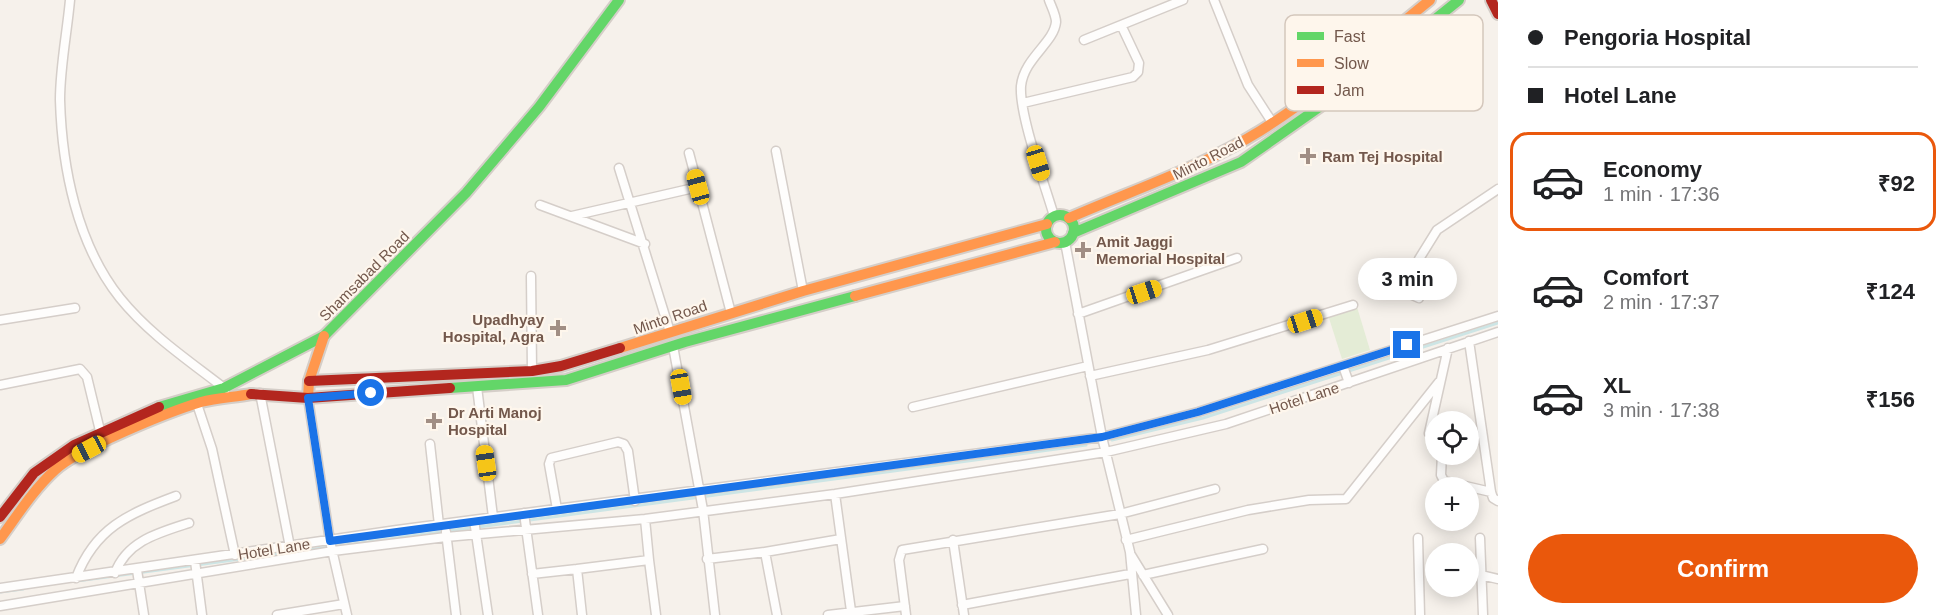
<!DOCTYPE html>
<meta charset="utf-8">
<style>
body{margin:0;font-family:Arial,sans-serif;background:#f6f6f6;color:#202124;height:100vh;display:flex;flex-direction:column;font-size:22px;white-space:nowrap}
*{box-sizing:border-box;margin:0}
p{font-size:20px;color:#757577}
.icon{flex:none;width:33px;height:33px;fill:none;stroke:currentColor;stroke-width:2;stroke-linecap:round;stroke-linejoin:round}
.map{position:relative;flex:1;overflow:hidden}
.sheet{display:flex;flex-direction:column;background:#fff;width:450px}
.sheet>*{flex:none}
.guide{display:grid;align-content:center;height:132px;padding:0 30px;background:#fff}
.tools{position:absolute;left:1425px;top:411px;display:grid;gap:12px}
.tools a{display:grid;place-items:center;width:54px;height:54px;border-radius:50%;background:#fff;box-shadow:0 3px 15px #0003;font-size:30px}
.end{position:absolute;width:27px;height:27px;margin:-14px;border:8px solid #1a73e8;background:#fff;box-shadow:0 0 0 3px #fff}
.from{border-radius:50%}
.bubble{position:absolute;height:42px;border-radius:21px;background:#fff;box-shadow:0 3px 15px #0003;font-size:20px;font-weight:800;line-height:42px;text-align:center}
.car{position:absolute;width:18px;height:36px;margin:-18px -9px;border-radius:8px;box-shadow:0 0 4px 2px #0007;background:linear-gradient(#f5c518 24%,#345 0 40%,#f5c518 0 76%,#345 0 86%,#f5c518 0)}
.guide b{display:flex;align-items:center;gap:21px;height:57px;font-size:22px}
.guide b+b{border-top:2px solid #e0e0e0}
.guide i{width:15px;height:15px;background:#202124}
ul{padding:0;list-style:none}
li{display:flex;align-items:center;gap:18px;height:99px;margin:0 12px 9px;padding:0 18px;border:3px solid transparent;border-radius:18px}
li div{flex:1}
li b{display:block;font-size:22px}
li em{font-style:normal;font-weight:800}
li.current{border-color:#ea580c}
li>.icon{width:54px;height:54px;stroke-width:1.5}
.action{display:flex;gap:12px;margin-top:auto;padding:12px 30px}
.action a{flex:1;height:69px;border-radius:36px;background:#ea580c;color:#fff;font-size:24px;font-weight:800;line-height:69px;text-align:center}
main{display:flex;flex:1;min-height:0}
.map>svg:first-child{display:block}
</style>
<main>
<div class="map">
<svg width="1498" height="615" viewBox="0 0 1498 615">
<rect width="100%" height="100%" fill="#f6f1eb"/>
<path fill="#e4ecd6" d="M1357 307 1370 350 1342 359 1328 315Z"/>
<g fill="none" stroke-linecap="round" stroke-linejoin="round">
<path stroke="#cde5e5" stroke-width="3" d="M1112 440 1203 418 1498 323
M77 581 1086 445
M0 592 23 589"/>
<g stroke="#d5cec9" stroke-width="11">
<path id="street" d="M70 0C67 33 60 67 60 100 62 168 77 244 120 298 149 334 188 360 224 388L225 392
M1049 0C1051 6 1056 15 1056 22 1054 43 1024 58 1021 86 1019 115 1045 185 1054 216
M1214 0 1248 85 1272 122
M1084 40 1183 0
M1023 103 1133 77 1138 72 1139 63 1122 27
M776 151 803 291
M689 153 731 313
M619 168 670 332
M540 205 645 244
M572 216 698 187
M1065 242 1102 437 1130 552 1136 615
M531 276 532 371
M1419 298 1410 294 1407 288 1419 259 1437 230 1498 189
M1078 314 1237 258
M0 320 75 308
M1469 341 1491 492 1493 498 1498 501
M673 346 703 510 715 615
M1343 366 1349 383
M1090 376 1208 350 1353 305
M0 385 80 369 87 377 102 439
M477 387 493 517
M260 393 290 547
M308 398 330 541 347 615
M197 404 212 449 235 555
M913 407 1088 366
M1436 436 1429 433 1448 348
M430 444 439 525
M1442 454 1441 475 1444 481 1491 492
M835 494 851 611
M557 509 549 464 551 458 618 442 624 444 628 451 635 501
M524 513 538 615
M645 519 649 560
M474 520 488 615
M446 532 456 615
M1418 538 1420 615
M1480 538 1483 615
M953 540 964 615
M1126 540 1248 510 1309 500 1346 499 1439 382
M765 552 841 539
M1131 555 1168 615
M707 559 765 552 777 615
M195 561 202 615
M577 569 649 560 656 615
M137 570 144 615
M115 573C127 541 158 533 189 523
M532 574 577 569 582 615
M1143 575 1263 549
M1481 575 1498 579
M76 578C95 528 128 514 176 496
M0 588 397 530 1102 437 1198 412 1498 316
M962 605 1130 574
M0 606 333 551 446 537 645 519 835 494 1106 452 1226 424 1498 332
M277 615 344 604
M828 615 905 606
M906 615 899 560 902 550 1120 514 1215 489"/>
</g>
<g stroke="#d5cec8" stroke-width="14">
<path id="fast" d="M1046 229a14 14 0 1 1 28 0a14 14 0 1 1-28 0Z
M1073 233 1241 162 1368 73 1459 0
M450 388 566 380 685 342 855 296
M159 407 224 388 324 336 466 193 539 107 619 0"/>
</g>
<g stroke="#d5cec8" stroke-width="14">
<path id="slow" d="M1069 218C1133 190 1200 168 1260 131 1321 93 1374 45 1430 0
M855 296 1055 242
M620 348 803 291 1047 224
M308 398 309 381 324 336
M0 539C17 516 33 490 55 470 79 448 168 412 201 402 217 398 235 397 251 394"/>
</g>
<g stroke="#d5cec8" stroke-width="14">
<path id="jam" d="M1491 0 1498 14
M309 381 532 371 561 366 620 348
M251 394 308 398 450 388
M0 517 34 473 74 445 159 407"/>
</g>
<use href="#street" stroke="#fefdfc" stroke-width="8"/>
<use href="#fast" stroke="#63d668" stroke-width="10"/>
<use href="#slow" stroke="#ff974d" stroke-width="10"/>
<use href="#jam" stroke="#b3261e" stroke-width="10"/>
</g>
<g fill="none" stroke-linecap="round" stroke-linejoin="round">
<path stroke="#1a73e8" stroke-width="8" d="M371 393 308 398 330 541 1102 437 1198 412 1407 345"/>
</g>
<g fill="#a18e84" stroke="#fef6ec" stroke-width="2">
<path d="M1305 147h6v6h6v6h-6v6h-6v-6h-6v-6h6z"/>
<path d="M1080 241h6v6h6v6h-6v6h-6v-6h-6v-6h6z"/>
<path d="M555 319h6v6h6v6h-6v6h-6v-6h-6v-6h6z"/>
<path d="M431 412h6v6h6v6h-6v6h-6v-6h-6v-6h6z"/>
</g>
<g text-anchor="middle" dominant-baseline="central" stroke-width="4.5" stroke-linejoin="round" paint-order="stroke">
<g font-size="15" font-weight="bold" fill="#73584c" stroke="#fef6ec" text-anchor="start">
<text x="1322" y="156">Ram Tej Hospital</text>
<text x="1096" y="241">Amit Jaggi<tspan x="1096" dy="17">Memorial Hospital</tspan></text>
<text x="544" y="319" text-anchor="end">Upadhyay<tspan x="544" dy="17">Hospital, Agra</tspan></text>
<text x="448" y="412">Dr Arti Manoj<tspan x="448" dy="17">Hospital</tspan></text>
</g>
<g font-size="15" fill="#73584c" stroke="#fef6ec">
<text transform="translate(1208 158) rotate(-27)">Minto Road</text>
<text transform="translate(364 276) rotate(-45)">Shamsabad Road</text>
<text transform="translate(670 317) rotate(-19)">Minto Road</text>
<text transform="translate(1304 398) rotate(-18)">Hotel Lane</text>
<text transform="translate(274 549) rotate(-9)">Hotel Lane</text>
</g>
</g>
<rect x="1285" y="15" width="198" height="96" rx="9" fill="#fef6ec" stroke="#d4c7bc" stroke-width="1.5"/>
<rect x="1297" y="32" width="27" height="8" fill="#63d668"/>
<rect x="1297" y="59" width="27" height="8" fill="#ff974d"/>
<rect x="1297" y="86" width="27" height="8" fill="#b3261e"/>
<g font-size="16" fill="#73584c">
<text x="1334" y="42">Fast</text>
<text x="1334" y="69">Slow</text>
<text x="1334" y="96">Jam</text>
</g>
</svg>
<div class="tools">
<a><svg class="icon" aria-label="locate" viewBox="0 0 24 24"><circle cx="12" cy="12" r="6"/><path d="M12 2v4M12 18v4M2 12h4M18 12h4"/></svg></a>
<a>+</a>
<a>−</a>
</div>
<i class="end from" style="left:371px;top:393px"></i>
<i class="end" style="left:1407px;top:345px"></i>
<div class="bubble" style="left:1358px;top:258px;width:99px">3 min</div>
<i class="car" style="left:1038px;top:163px;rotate:163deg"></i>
<i class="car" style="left:698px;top:187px;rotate:345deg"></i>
<i class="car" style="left:1144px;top:292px;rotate:72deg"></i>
<i class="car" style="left:1305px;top:321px;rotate:72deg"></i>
<i class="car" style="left:681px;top:387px;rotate:170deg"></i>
<i class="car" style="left:89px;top:449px;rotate:242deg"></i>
<i class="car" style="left:486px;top:463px;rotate:352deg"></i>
</div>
<section class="sheet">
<div class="guide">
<b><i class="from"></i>Pengoria Hospital</b>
<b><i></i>Hotel Lane</b>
</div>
<ul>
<li class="current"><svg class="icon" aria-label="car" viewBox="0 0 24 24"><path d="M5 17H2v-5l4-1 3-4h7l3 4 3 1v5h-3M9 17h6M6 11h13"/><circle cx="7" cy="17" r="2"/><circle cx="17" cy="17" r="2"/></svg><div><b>Economy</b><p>1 min · 17:36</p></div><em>₹92</em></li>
<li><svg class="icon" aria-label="car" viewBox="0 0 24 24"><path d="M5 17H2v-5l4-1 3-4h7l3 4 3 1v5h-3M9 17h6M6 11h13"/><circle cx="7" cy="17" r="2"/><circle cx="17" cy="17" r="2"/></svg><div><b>Comfort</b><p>2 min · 17:37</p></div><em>₹124</em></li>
<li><svg class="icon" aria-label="car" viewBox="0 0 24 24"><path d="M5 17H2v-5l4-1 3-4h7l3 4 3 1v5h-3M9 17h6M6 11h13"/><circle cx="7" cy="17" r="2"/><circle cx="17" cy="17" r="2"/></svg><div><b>XL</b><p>3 min · 17:38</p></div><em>₹156</em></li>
</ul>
<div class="action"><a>Confirm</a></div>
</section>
</main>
